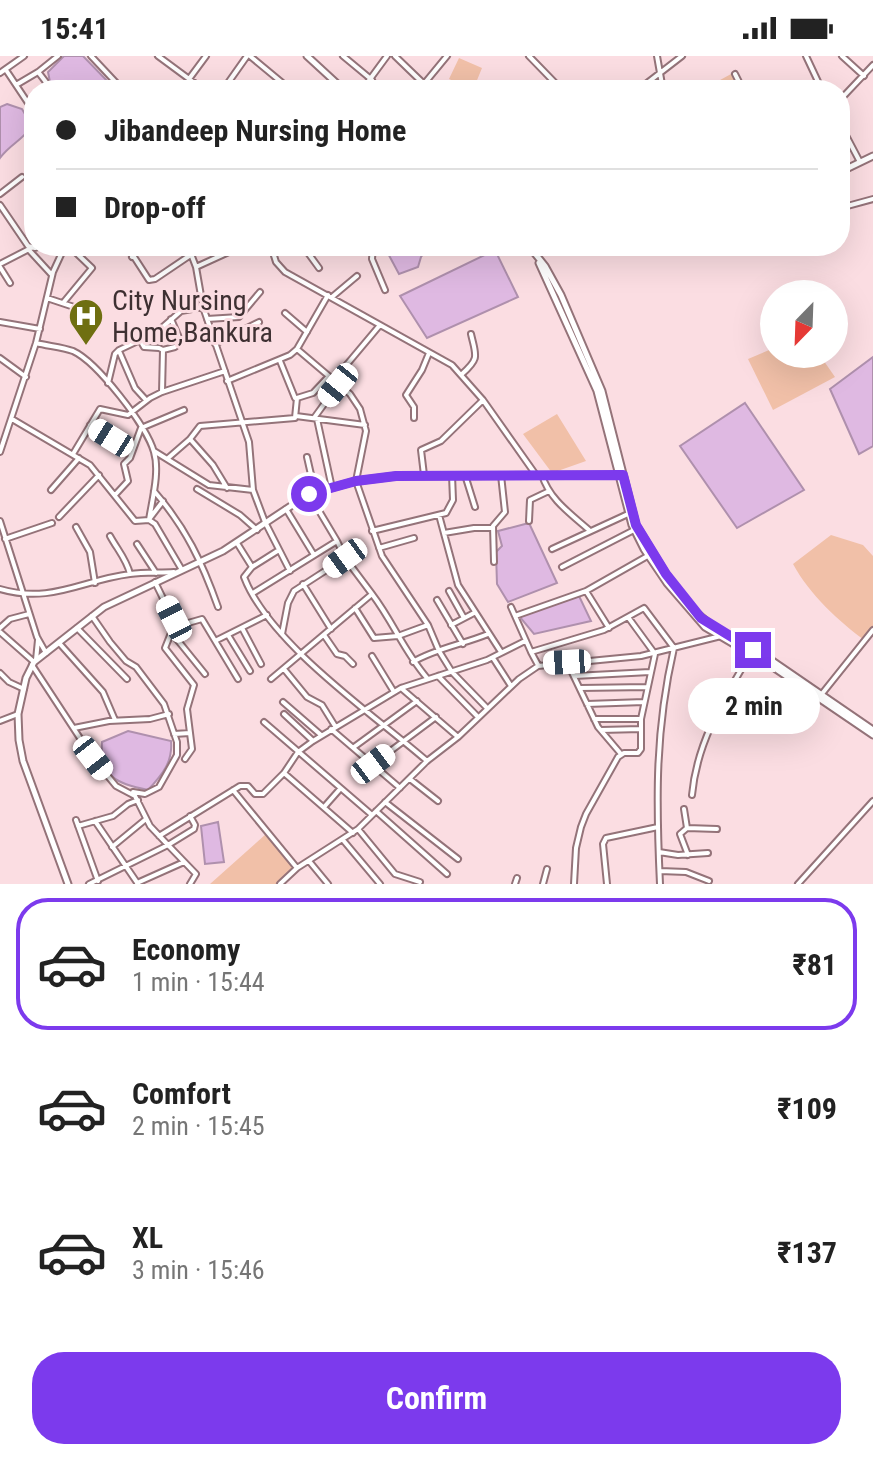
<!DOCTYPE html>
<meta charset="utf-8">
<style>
body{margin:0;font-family:"Roboto Condensed",sans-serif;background:#f2f2f2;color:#222;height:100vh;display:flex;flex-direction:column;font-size:30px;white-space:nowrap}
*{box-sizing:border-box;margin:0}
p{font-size:26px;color:#767676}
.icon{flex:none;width:44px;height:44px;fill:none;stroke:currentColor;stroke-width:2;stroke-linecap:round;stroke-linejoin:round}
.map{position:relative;height:828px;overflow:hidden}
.sheet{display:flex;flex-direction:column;background:#fff;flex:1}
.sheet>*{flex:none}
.banner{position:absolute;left:24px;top:24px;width:826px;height:176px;border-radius:32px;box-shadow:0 8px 32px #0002;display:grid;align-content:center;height:176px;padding:0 32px;background:#fff}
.needle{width:52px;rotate:203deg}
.controls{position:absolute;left:760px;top:224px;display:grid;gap:16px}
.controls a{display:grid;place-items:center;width:88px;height:88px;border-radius:50%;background:#fff;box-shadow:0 8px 32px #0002;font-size:40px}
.end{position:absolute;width:36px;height:36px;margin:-18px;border:10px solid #7c3aed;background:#fff;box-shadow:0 0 0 4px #fff}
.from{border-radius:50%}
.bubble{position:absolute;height:56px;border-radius:28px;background:#fff;box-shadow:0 8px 32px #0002;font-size:26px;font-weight:700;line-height:56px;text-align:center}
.car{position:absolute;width:24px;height:48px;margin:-24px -12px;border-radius:10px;box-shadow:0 0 6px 2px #0007;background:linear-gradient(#fff 24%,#345 0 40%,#fff 0 76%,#345 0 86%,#fff 0)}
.banner b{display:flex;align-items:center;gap:28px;height:76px;font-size:30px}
.banner b+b{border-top:2px solid #e0e0e0}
.banner i{width:20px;height:20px;background:#222}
ul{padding:14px 0 0;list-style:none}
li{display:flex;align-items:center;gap:24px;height:132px;margin:0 16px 12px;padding:0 16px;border:4px solid transparent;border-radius:32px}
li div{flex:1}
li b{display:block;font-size:30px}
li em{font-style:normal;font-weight:700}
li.active{border-color:#7c3aed}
li>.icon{width:72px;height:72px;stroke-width:1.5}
.cta{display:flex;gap:16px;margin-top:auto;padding:16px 32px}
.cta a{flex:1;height:92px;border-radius:32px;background:#7c3aed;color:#fff;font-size:32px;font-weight:700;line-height:92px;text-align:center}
.status{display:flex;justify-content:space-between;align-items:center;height:56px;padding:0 40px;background:#fff;direction:ltr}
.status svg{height:22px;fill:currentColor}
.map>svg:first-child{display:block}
</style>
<div class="status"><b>15:41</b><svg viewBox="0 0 49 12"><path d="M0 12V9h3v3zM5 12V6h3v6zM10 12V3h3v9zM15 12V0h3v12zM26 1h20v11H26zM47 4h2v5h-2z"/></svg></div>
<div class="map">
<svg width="873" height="828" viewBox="0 0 873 828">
<rect width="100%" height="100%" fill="#fbdde2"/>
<path fill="#f1c0a8" d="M459 2 482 12 473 34 449 23Z
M731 18 739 34H702Z
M774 292V298H819L835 321 773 354 748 303Z
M557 358 586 405 552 417 523 378Z
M831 479 863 489 873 500V578L867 586C838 565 810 539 793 508Z
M266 778 295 812 277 828H210Z"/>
<path fill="#dfb9e2" stroke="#af90ad" stroke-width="2" d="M64 0H83L116 34H57L50 26 48 16Z
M7 48 22 53 32 70C23 84 10 88 0 102V51Z
M384 190H429L421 201 418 211 399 218Z
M495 194 518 241 427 282 400 240Z
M873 301V390L859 398 830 333Z
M745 347 804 434 737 472 680 390Z
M529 467 557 527 508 546 497 528 496 496 502 490 498 475Z
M579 540 591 565 534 578 519 560Z
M128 675 171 685C173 706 162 719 148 734 117 728 100 721 102 686Z
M218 766 224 806 205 808 201 770Z"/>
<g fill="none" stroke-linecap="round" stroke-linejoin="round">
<g stroke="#947379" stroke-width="8">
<path id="minor" d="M91 0 123 34
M158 0 204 34
M250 0 291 34
M343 0 372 24
M395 0 424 28
M529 0 562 34
M657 0 663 34
M806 0 822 34
M842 0 864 20
M6 14 30 50
M0 17 24 0
M39 17 52 34
M735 18 743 34
M16 29 38 16 58 0
M147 34 154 30 161 34
M176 34 189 23 206 0
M223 34 247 0
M362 34 387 0
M419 34 447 0
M638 34 682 0
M840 44 873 9
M840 68 860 106
M0 138 22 121
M0 149 28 190 35 192 42 190
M840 152 873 143
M127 190 149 224 155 223 192 198
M188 190 196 211 203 251 249 386 253 434 265 466 290 515
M271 190 276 206 285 216 452 309 483 344 536 419
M303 190 319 212
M373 190 372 203 385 234
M29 194 52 219
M132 201 144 190
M0 208 31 192
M0 211 10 227
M196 211 242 190
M332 241 357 220
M47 242 74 251 89 263
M63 247 92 212 69 190
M285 257 307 276
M207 263 239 261 260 236
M0 266 40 273
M140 284 144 291 159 292 163 294 162 336
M36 287C48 290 62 291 73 295 97 306 147 370 154 396 160 416 152 444 149 464
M215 288 259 266
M297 293 350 338 360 353 366 375 356 425 382 500 428 569 439 595 452 616 487 652
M163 294 175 291 181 286 171 263
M119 295 135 332 146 344
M0 302 26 321
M280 305 295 342
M462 318C480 302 476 300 471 278
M227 325 290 299 297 293 328 239
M333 325 380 269
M108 327 115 298 119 294 157 276 181 255 203 251
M296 360 365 369
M314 362 338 329
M414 362V351L406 339 422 314 429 297
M12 363 90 409 135 465 149 464 155 468 182 514
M317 363 332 432
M90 369 132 396
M190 383 213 409 227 432
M154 395 209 429 253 434
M0 396 36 287 53 216 65 190
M73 398 100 353 128 359 150 342 162 336 225 315
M307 401 315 436
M167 403 190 383 200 370 295 362 297 342 313 337 328 321
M424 419 421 394 441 385 483 344
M465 419 475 451
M542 419C549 443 571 458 589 474
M197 433 240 459 257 474
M51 434 79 402
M154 435C186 472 202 506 218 551
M115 439 128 425 124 408 130 402 141 372 184 354
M286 453 314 499
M439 459 458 529 501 596
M59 461 99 419
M150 462 163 445
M0 465 37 581 46 597
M529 465 530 444 549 435
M76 471 90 496 95 527
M372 475 446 457 453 444 452 419
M444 477 474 472H493
M110 480C117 493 127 504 130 518
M5 483 52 467
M237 487 252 511
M137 488 156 517
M379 492 414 482
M552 493 628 458
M279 494 252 511 244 521C269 587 373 658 427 705
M494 506 493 470 505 456 501 419
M562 511 634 474
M155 526 175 567 165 592 194 629 187 653 192 693 185 703
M303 528 331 573
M0 533C51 548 82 524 130 518 144 516 160 517 174 516
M449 535 464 562
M586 535 609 572
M253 537 337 485
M372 538C394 567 403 594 427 622
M437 544 463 588
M511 551 531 596
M355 552 374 582 398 580 428 569
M92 560 110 586 126 605 136 611 164 648 177 686V699L159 731 145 738 133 736
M515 560 586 535 651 498
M451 569 474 557
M174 571 202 563 238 623
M0 572 10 563 29 558
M77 572 127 623
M242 572 261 608
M0 576 34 606
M171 576 205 618
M282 578 288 547 294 535 345 502
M228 579 250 615
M324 579 337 598 345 600 353 608
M217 584 267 559
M60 588 103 636 115 664
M372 600 394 636
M493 602 511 630
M36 604 38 584
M413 606C434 593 464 588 488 578
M567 606 598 671 621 698
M32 609 93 702 116 730 135 740 150 770 168 789 194 773 195 769 190 760
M538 609 531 596 604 574 644 552 674 592C655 674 656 744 660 828
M284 613 307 641 322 649 335 670
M0 617 9 626 24 633
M438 620 478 661
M574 620 650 616
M271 623 372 538 345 502 337 485 309 438
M401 632 458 681
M580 632 647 631
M821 639 873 574
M283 646 321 679
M587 648 644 646
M284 658 313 685
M594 663H641
M0 665 18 658
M264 666 372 759
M74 672 109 665 150 663 169 658
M331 673 400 732
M601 674 641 673
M174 678 190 677
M354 691 417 645
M373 708 436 661
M284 717 298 696 313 685 401 632 487 604 525 585
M410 723 438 745
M233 734 297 812
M692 739C697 685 724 643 751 597
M385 746 458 803
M325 750 340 733
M684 753 687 772 680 778 688 799
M376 755 447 818
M76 764 98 825
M95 765 138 828
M78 770 113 760 128 748 138 744
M687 772 717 773
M358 773 395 818 420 826
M159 780 240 730H248L255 738H263L284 717 353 777
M343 784 380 828
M112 791 146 763
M659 796 678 799 708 797
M309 805 328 828
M660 815 686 816 709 825
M137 827 184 806
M89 828 168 789 196 818 190 828
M280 828 297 812 358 773 427 705 458 681 519 623 538 610 641 600 721 580
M515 828 517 822
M543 828 547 813
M574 828 576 792 581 771 586 758 618 701 624 697H638L641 693V663L655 598 628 561
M607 828 603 788 606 782 658 771
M798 828 873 745"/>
</g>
<g stroke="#947379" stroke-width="9">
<path id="tertiary" d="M307 0 344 34
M840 116 873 100
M529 190 545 210 561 239 602 335 636 469 666 518 692 553 712 570 771 604 873 674
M539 207 597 335 632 469 644 493 667 527 705 571 773 611 873 679
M68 828 23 705 19 684 18 658 26 622 34 606 104 551 223 495 309 438 356 425 396 420 623 419"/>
</g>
<use href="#minor" stroke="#fff" stroke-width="4"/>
<use href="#tertiary" stroke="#fff" stroke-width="5"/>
</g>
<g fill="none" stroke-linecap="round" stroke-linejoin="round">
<path stroke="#7c3aed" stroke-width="10" d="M309 438 356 425 396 420 623 419 636 469 666 518 701 562 753 594"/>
</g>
<defs>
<g id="hospital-pin" transform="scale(1.8)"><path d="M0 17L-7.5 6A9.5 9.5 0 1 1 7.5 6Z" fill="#6f6f11" stroke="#fbdde2"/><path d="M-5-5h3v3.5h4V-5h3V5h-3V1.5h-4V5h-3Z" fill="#fff"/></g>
</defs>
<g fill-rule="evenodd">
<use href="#hospital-pin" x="86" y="260"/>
</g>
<g text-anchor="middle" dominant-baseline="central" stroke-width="6" stroke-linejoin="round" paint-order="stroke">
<g font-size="28" fill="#3e3032" stroke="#fbdde2" text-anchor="start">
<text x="112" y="244">City Nursing<tspan x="112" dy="32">Home,Bankura</tspan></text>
</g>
</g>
</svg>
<div class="controls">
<a><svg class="needle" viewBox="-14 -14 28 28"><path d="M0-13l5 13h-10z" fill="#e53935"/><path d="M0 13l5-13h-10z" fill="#767676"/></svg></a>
</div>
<i class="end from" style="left:309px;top:438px"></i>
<i class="end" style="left:753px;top:594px"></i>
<div class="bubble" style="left:688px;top:622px;width:132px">2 min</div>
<i class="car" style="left:338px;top:329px;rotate:219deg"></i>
<i class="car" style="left:111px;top:382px;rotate:302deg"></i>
<i class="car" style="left:345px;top:502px;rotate:234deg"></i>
<i class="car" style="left:174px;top:563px;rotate:333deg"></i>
<i class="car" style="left:567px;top:606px;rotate:267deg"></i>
<i class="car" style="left:93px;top:702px;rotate:142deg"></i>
<i class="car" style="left:373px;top:708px;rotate:53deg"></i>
<div class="banner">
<b><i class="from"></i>Jibandeep Nursing Home</b>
<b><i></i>Drop-off</b>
</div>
</div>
<section class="sheet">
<ul>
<li class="active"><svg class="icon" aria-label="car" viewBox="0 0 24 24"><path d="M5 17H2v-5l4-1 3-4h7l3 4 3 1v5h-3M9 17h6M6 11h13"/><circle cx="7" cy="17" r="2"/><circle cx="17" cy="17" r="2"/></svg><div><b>Economy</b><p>1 min · 15:44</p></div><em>₹81</em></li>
<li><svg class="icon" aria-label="car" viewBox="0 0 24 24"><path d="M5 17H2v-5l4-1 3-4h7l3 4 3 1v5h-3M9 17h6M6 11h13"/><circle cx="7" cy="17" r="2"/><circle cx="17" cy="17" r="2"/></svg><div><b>Comfort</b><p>2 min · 15:45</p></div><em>₹109</em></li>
<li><svg class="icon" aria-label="car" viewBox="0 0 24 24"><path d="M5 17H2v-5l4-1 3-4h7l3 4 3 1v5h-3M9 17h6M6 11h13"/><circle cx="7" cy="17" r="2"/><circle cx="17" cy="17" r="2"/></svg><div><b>XL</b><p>3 min · 15:46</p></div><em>₹137</em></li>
</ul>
<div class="cta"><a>Confirm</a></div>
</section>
